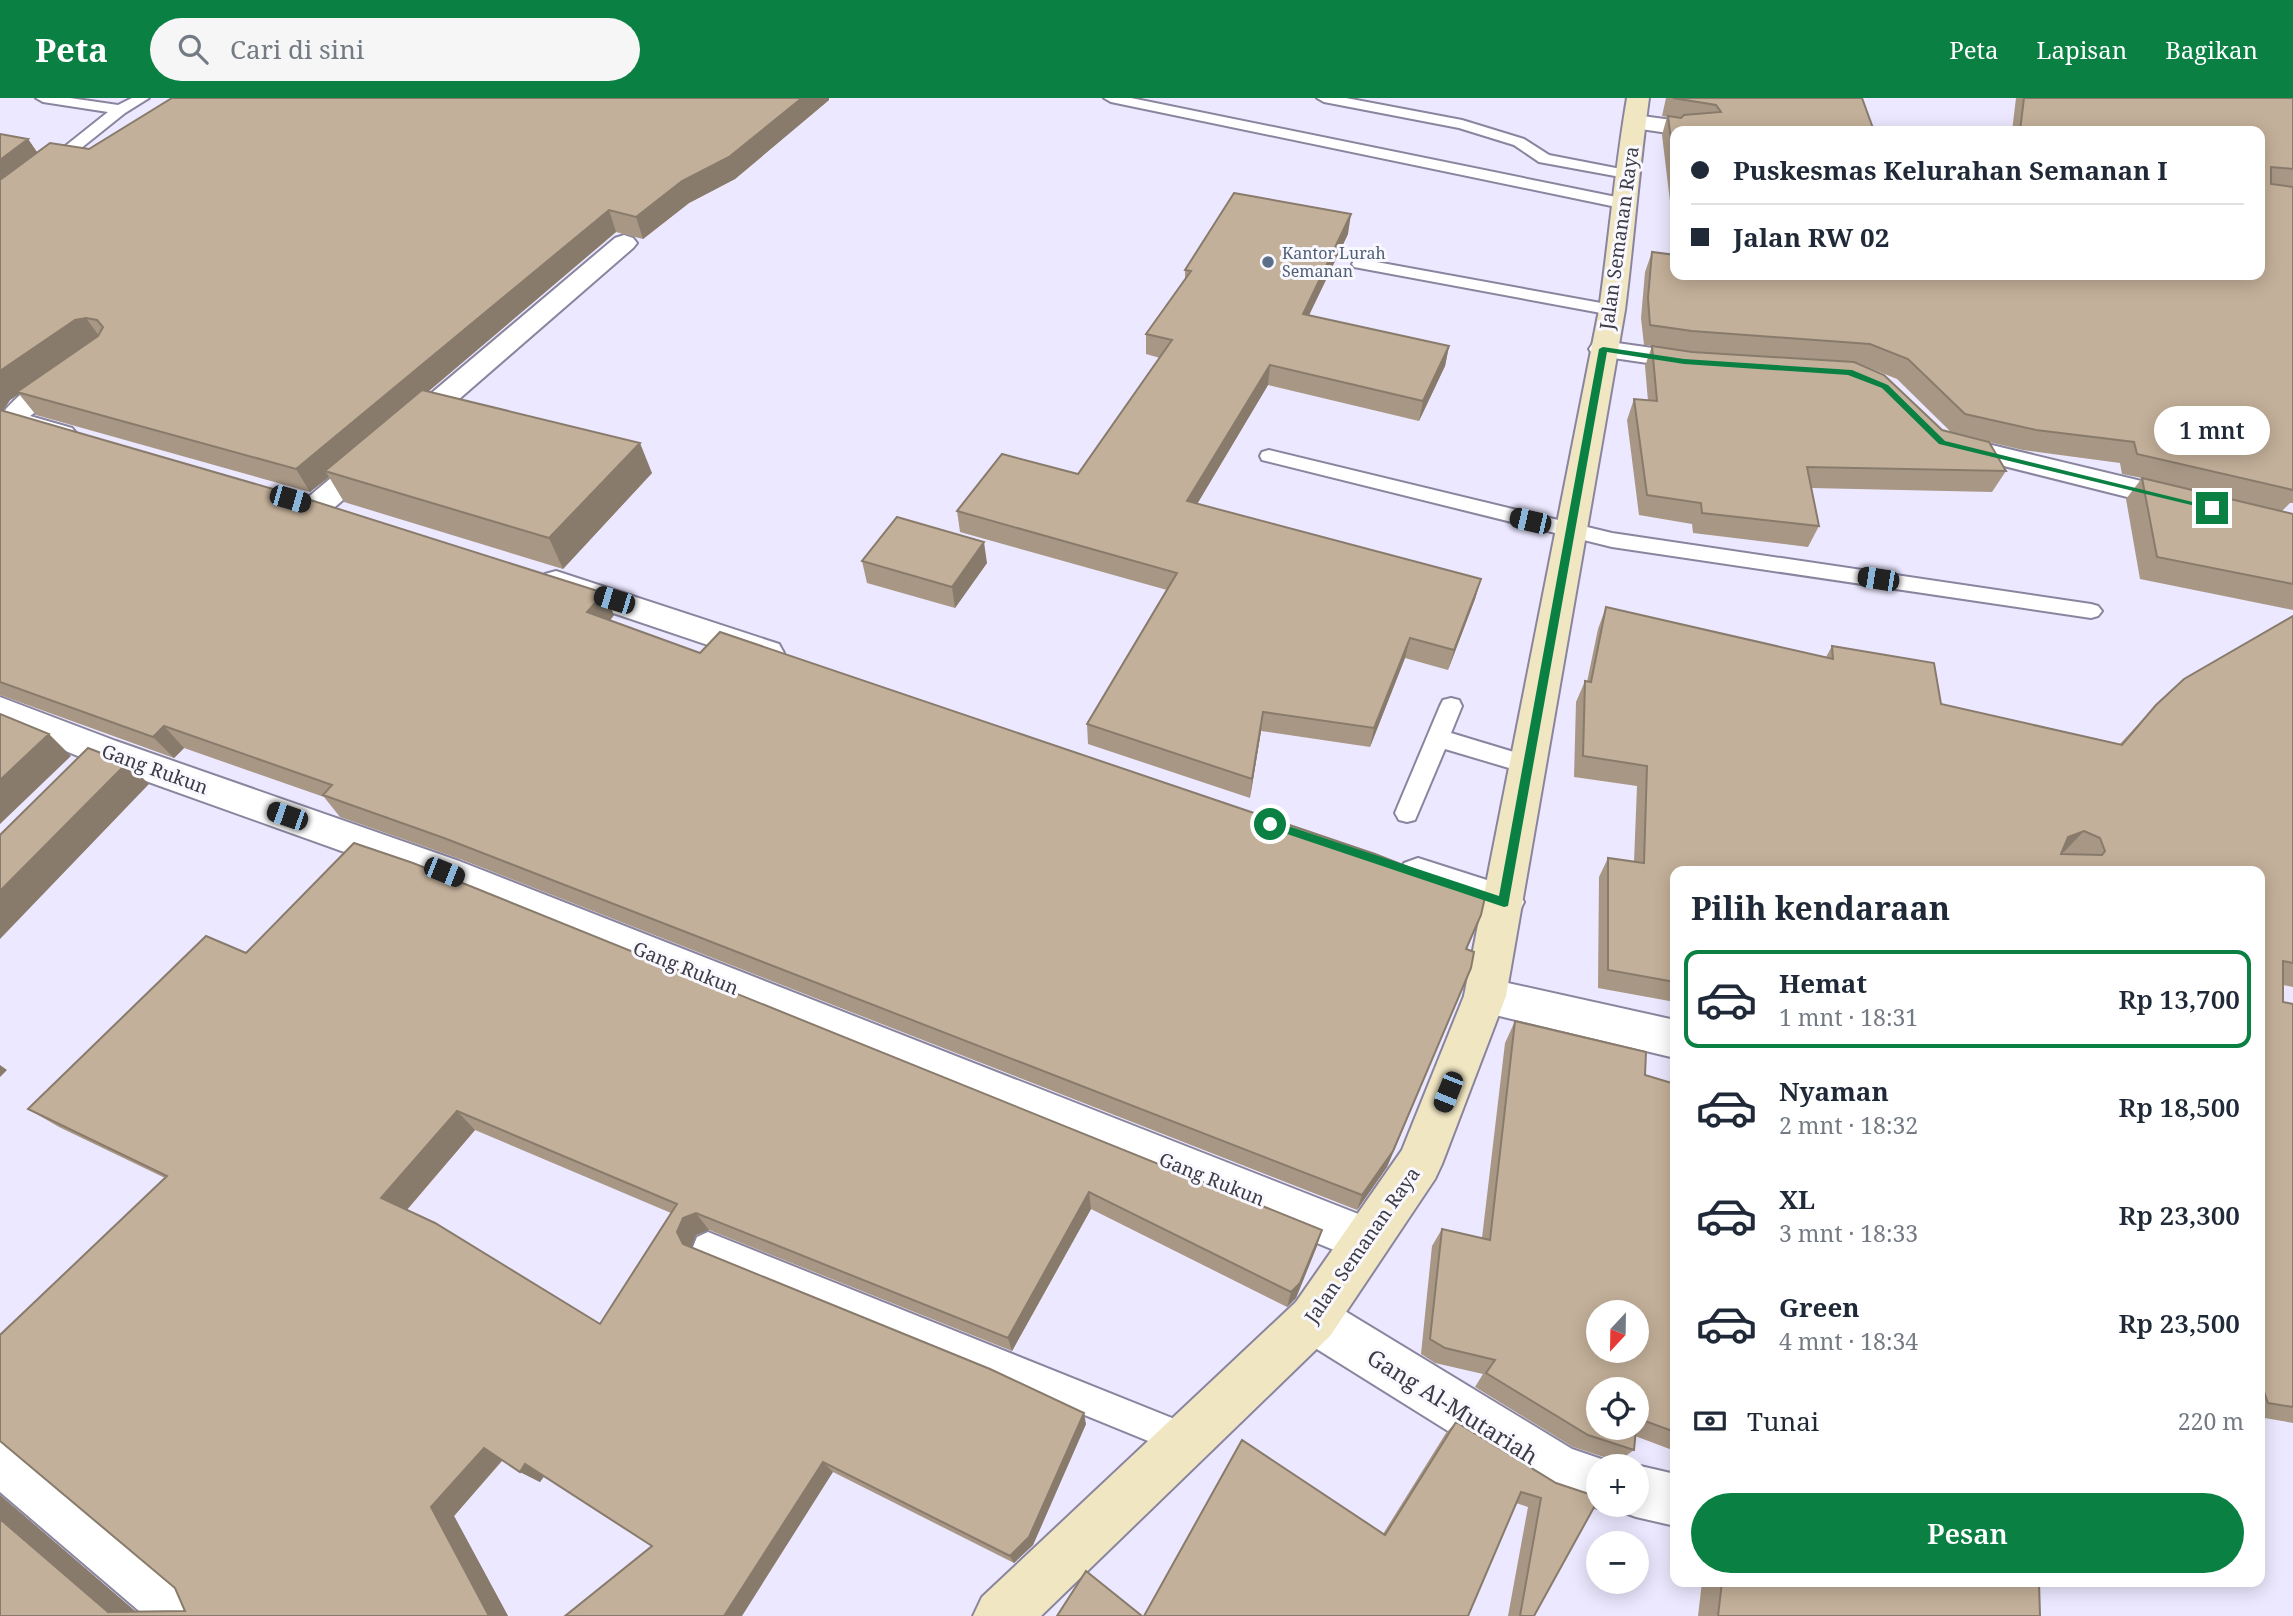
<!DOCTYPE html>
<html lang="id">
<meta charset="utf-8">
<style>
body{margin:0;font-family:"Noto Serif",serif;background:#f6f6f7;color:#1f2937;height:100vh;display:flex;flex-direction:column;font-size:26px;white-space:nowrap}
*{box-sizing:border-box;margin:0}
p{font-size:23px;color:#747a83}
.icon{flex:none;width:38px;height:38px;fill:none;stroke:currentColor;stroke-width:2;stroke-linecap:round;stroke-linejoin:round}
.map{position:relative;flex:1;overflow:hidden}
.drawer{position:absolute;left:1670px;top:768px;width:595px;height:721px;display:flex;flex-direction:column;background:#fff;border-radius:14px;box-shadow:0 4px 18px #0003}
.drawer>*{flex:none}
.banner{position:absolute;left:1670px;top:28px;width:595px;height:154px;border-radius:14px;box-shadow:0 4px 18px #0003;display:grid;align-content:center;height:154px;padding:0 21px;background:#fff}
.needle{width:46px;rotate:202deg}
.fabs{position:absolute;left:1586px;top:1202px;display:grid;gap:14px}
.fabs a{display:grid;place-items:center;width:63px;height:63px;border-radius:50%;background:#fff;box-shadow:0 4px 18px #0003;font-size:35px}
.end{position:absolute;width:32px;height:32px;margin:-16px;border:9px solid #0b8043;background:#fff;box-shadow:0 0 0 4px #fff}
.from{border-radius:50%}
.bubble{position:absolute;height:49px;border-radius:24px;background:#fff;box-shadow:0 4px 18px #0003;font-size:23px;font-weight:600;line-height:49px;text-align:center}
.car{position:absolute;width:21px;height:42px;margin:-21px -10px;border-radius:9px;box-shadow:0 0 5px 2px #0007;background:linear-gradient(#222 24%,#8ab4d8 0 40%,#222 0 76%,#8ab4d8 0 86%,#222 0)}
.banner b{display:flex;align-items:center;gap:24px;height:66px;font-size:26px}
.banner b+b{border-top:2px solid #e0e1e3}
.banner i{width:18px;height:18px;background:#1f2937}
ul{padding:0;list-style:none}
li{display:flex;align-items:center;gap:21px;height:98px;margin:0 14px 10px;padding:0 7px;border:4px solid transparent;border-radius:14px}
li div{flex:1}
li b{display:block;font-size:26px}
li em{font-style:normal;font-weight:600}
li.active{border-color:#0b8043}
li>.icon{width:63px;height:63px;stroke-width:1.5}
h2{padding:0 21px;font-size:32px;line-height:84px}
.pay{display:flex;align-items:center;gap:18px;height:77px;padding:0 21px;font-size:26px}
.pay p{margin-inline-start:auto}
.button{display:flex;gap:14px;margin-top:auto;padding:14px 21px}
.button a{flex:1;height:80px;border-radius:42px;background:#0b8043;color:#fff;font-size:28px;font-weight:600;line-height:80px;text-align:center}
header{display:flex;align-items:center;gap:42px;box-sizing:border-box;height:98px;padding:0 35px;background:#0b8043;color:#fff}
header strong{font-size:33px}
nav{display:flex;gap:38px;margin-inline-start:auto;font-size:24px}
.search{width:490px;height:63px;background:#f6f6f7;display:flex;align-items:center;gap:18px;box-sizing:border-box;padding:0 24px;border-radius:38px;color:#747a83;font-size:26px}
.map>svg:first-child{display:block}
</style>
<header>
<strong>Peta</strong>
<div class="search"><svg class="icon" aria-label="search" viewBox="0 0 24 24"><circle cx="10" cy="10" r="6"/><path d="M15 15l6 6"/></svg>Cari di sini</div>
<nav><a>Peta</a><a>Lapisan</a><a>Bagikan</a></nav>
</header>
<div class="map">
<svg width="2293" height="1518" viewBox="0 0 2293 1518">
<rect width="100%" height="100%" fill="#ece8ff"/>
<g fill="none" stroke-linecap="round" stroke-linejoin="round">
<g stroke="#8a859f" stroke-width="4">
<path id="lane" d="M36 0H70L118 7 132 0H149L125 15 5 111 0 113V100L108 14 43 4Z
M1104 0H1131L1626 101 1634 106 1626 111 1111 4Z
M1317 0H1346L1462 22 1524 41 1549 57 1626 72 1633 76 1626 80 1539 64 1514 47 1459 30 1324 4Z
M1360 161 1612 207 1620 212 1612 217 1354 169 1352 166 1354 163Z
M1269 352 1612 435 2091 506 2098 508 2102 513 2098 518 2091 520 1612 449 1262 362 1260 358 1262 354Z
M1451 600 1459 602 1462 608 1451 635 1537 661 1541 667 1537 673 1529 676 1445 651 1415 722 1407 724 1399 722 1395 715 1440 608 1443 602Z
M708 1134 1197 1330 1201 1342 1197 1354 1185 1358 697 1159 693 1149 697 1139Z"/>
</g>
<g stroke="#8a859f" stroke-width="4">
<path id="street" d="M1635 17 1701 26 1709 28 1712 33H1675V36L1627 29 1624 24 1627 19Z
M624 137 633 140 637 145 633 150 328 415 317 418 306 415 302 408 306 401 615 140Z
M1603 243 1702 257 1712 259 1716 265 1712 271 1702 273 1593 257 1589 251 1593 245Z
M70 268 80 270 84 276 80 282 30 318 72 330 77 336 72 342 62 345 7 329 1 318C13 299 48 273 70 268Z
M1946 336 2183 393 2194 396 2198 403 2194 410 2183 413 1936 351 1931 345 1936 339Z
M556 473 779 546 784 555 779 564 767 567 545 492 540 484 545 476Z
M0 599 116 643 459 763 1366 1119 1383 1126 1389 1142 1383 1158 1366 1165 431 785 90 663 0 626Z
M1418 760 1518 792 1524 804 1518 816 1504 820 1404 787 1399 776 1404 765Z
M1485 880 1675 922V960L1470 911 1464 898 1470 885Z
M1313 1197 1330 1204 1572 1351 1616 1366 1618 1368H1598V1407H1605L1598 1410 1544 1393 1296 1238 1289 1221 1296 1204Z
M0 1334 18 1342 206 1499 215 1518H145L0 1394Z
M1636 1367 1675 1376V1428L1636 1419 1617 1412 1616 1407H1636V1368H1632Z"/>
</g>
<g stroke="#8a859f" stroke-width="4">
<path id="secondary" d="M1627 0H1649C1639 71 1634 141 1625 212L1506 898 1442 1066 1435 1081 1330 1238 1041 1518H973L982 1499 1296 1204 1402 1052 1464 898 1599 212C1609 141 1615 70 1627 0Z"/>
</g>
<use href="#lane" fill="#fff" fill-rule="evenodd"/>
<use href="#street" fill="#fff" fill-rule="evenodd"/>
<use href="#secondary" fill="#f0e6c2" fill-rule="evenodd"/>
</g>
<path fill="#a89784" fill-rule="evenodd" d="M1666 0H1862L1675 33V145L1662 37 1667 19 1662 18Z
M2016 0H2293V405H2290L2282 413 2293 416V512L2140 481 2126 401 2142 380 2122 376 2120 365 2023 352 1989 344 2006 373 1992 394 1811 390 1819 428 1808 449 1693 435 1692 426 1639 417 1627 322 1634 301 1648 303 1645 268 1652 248 1644 247 1641 220 1645 174 1652 154 1675 177 2259 33H2012ZM1857 265 1860 266 1897 281 1952 335 1942 332Z
M829 2 735 81 689 105 643 141 616 134 429 293 652 375 563 471 344 404 329 379 310 394 36 317 19 296 10 302 3 313 604 495 614 517 610 523 700 555 1481 817 1467 851 1463 889 1387 1069 1357 1112 460 761 340 719 324 699 184 650 174 660 0 597V36L28 41 37 54Z
M1348 136 1309 217 1449 248 1445 268 1419 323 1268 287 1197 406 1481 481 1475 501 1448 572 1405 560 1370 649 1261 633 1250 700 1088 646 1087 626 1167 492 960 434 957 413 1078 376 1160 260 1146 256V236L1185 182V172Z
M862 463 987 465 955 510 867 485Z
M1606 509 1826 559 1832 548 1941 606 2120 646 2156 607 2293 518V889L2283 887V904L2293 906V1325L2259 1319V774H1675V904L1598 890 1599 779 1608 760 1634 764 1637 688 1574 679 1576 604 1585 583 1587 584 1598 531Z
M246 855 1317 1148 1296 1200 1287 1209 1091 1111 1012 1253 709 1132 696 1137 691 1149 1086 1326 1033 1447 1014 1465 833 1374 652 1448 544 1378 540 1384 520 1374 503 1362 454 1418 508 1518H0V1397L136 1514 185 1513 165 1080 59 1029 28 1011ZM475 1032 671 1115 600 1226 407 1112Z
M1515 923 1645 977 1675 986V1353L1635 1338 1634 1352 1620 1362 1629 1368H1604L1613 1362 1573 1349 1475 1289 1483 1276 1435 1265 1421 1256 1432 1148 1442 1131 1482 1140 1505 945Z
M1456 1324 1556 1385 1534 1518H1508L1528 1409 1516 1405 1468 1518 1383 1436 1446 1335Z
M1702 1484H2039L2040 1518H1698Z"/>
<path fill="#887b6c" d="M802 0H829V2L735 81 689 105 643 141 636 119 682 83Z
M28 41 43 63 0 97V62Z
M609 112 616 134 332 375 325 373 329 379 310 394 296 371Z
M1351 116 1348 136 1300 236 1303 216Z
M86 220 102 242 17 294 19 296 10 302 0 317V273L75 222Z
M1449 248 1445 268 1419 323 1423 303Z
M1270 267 1268 287 1187 423V403Z
M640 345 652 375 563 471 549 440Z
M984 444 987 465 955 510 952 489Z
M1481 481 1475 501 1448 572 1454 552Z
M604 495 614 517 597 537 587 514Z
M1410 540 1405 560 1370 649 1374 630Z
M1263 614 1261 633 1250 700 1252 681Z
M164 628 184 650 174 660 153 639Z
M49 636 71 658 0 726V682Z
M127 665 149 686 0 841V793Z
M2084 733 2064 754 2048 759 2068 739Z
M1463 889 1387 1069 1357 1112 1362 1097Z
M0 967 7 972 0 979Z
M457 1013 475 1032 403 1116 381 1100Z
M1089 1094 1091 1111 1012 1253 1008 1240Z
M696 1115 709 1132 696 1137 691 1150 683 1146 677 1134 683 1120Z
M1322 1132 1317 1148 1296 1200 1287 1209 1291 1194Z
M1084 1315 1086 1326 1033 1447 1014 1465 1010 1458Z
M484 1350 504 1360 454 1418 508 1518H489L431 1409Z
M823 1364 833 1374 742 1518H724Z
M525 1366 545 1377 540 1384 520 1374Z
M0 1397 141 1518 108 1514 0 1421Z"/>
<path fill="#c3b09a" stroke="#887b6c" stroke-width="2" fill-rule="evenodd" d="M172 0H802L729 59 682 83 636 119 609 112 296 371 17 294 98 238 103 229 97 222 86 220 75 222 0 273V82L50 45 89 51Z
M1673 0H1862L1874 33H1675V74L1668 18 1681 20 1684 17 1721 14 1716 7Z
M2024 0H2293V71L2271 69V86L2293 89V392L2137 356 2134 344 2036 332 1965 316 1908 261 1870 246 1692 233 1650 227 1648 200 1652 154 1675 157V177H2259V33H2020Z
M0 36 28 41 0 62Z
M1234 95 1351 116 1303 216 1449 248 1423 303 1270 267 1187 403 1481 481 1454 552 1410 540 1374 630 1263 614 1252 681 1087 626 1177 475 957 413 1002 356 1078 376 1172 242 1146 236 1191 173 1185 172Z
M1652 248 1692 254 1854 264 1884 277 1942 332 1989 344 2006 373 1807 369 1819 428 1702 415 1701 405 1647 397 1634 301 1657 303Z
M422 292 640 345 549 440 325 373Z
M0 312 304 400 604 495 587 514 700 555 720 534 1375 756 1485 799 1481 817 1466 851 1474 854 1471 870 1393 1053 1362 1097 444 740 323 697 332 687 164 628 153 639 0 584Z
M2142 380 2293 416V486L2157 459Z
M897 419 984 444 952 489 862 463Z
M1606 509 1833 561 1832 548 1934 565 1941 606 2122 647 2156 607 2184 581 2293 518V865L2283 863V904L2293 906V1309L2268 1305 2259 1280V774H1675V884L1608 872V760L1644 765 1647 668 1583 658 1585 583 1591 584ZM2084 733 2100 740 2105 753 2102 757 2061 756 2068 739Z
M0 616 49 636 0 682Z
M88 650 127 665 0 793V737Z
M354 745 413 765 1322 1132 1300 1185 1291 1194 1089 1094 1008 1240 696 1115 683 1120 677 1134 683 1146 990 1271 1084 1315 1029 1439 1010 1458 823 1364 724 1518H565L652 1448 525 1366 520 1374 484 1350 431 1409 489 1518H0V1421L108 1514 185 1513 175 1490 0 1343V1237L167 1078 28 1011 206 838 246 855ZM457 1013 677 1106 600 1226 435 1125 381 1100Z
M1515 923 1646 954 1645 977 1675 986V1334L1637 1320 1636 1324V1292H1598V1330H1636L1634 1352 1588 1337 1486 1275 1495 1262 1445 1250 1430 1241 1442 1131 1490 1142ZM1598 1214H1636V1253H1598Z
M1456 1324 1556 1385 1598 1399V1402L1534 1518H1520L1541 1400 1521 1394 1468 1518H1144L1242 1342 1385 1437Z
M1614 1362H1630L1629 1368H1614Z
M1086 1473 1142 1518H1057Z
M1722 1484H2039L2040 1518H1718Z"/>
<path fill="#0b8043" d="M1603 249 1684 261 1852 272 1888 287 1945 343 2217 410 2212 412 1939 346 1882 290 1848 277 1684 266 1607 254 1508 808 1504 809 1266 729 1265 726 1270 722 1499 798 1599 251Z"/>
<circle fill="#5c6f8a" stroke="#f9f8fe" stroke-width="2.5" cx="1268" cy="164" r="7"/>
<g text-anchor="middle" dominant-baseline="central" stroke-width="6" stroke-linejoin="round" paint-order="stroke">
<g font-size="16" fill="#4e5e75" stroke="#f9f8fe" text-anchor="start">
<text x="1282" y="155">Kantor Lurah<tspan x="1282" dy="18">Semanan</tspan></text>
</g>
<g font-size="19" fill="#3d3b46" stroke="#f9f8fe">
<text transform="translate(1619 140) rotate(-82)">Jalan Semanan Raya</text>
<text transform="translate(155 671) rotate(20)">Gang Rukun</text>
<text transform="translate(686 870) rotate(22)">Gang Rukun</text>
<text transform="translate(1212 1081) rotate(22)">Gang Rukun</text>
<text transform="translate(1362 1147) rotate(-55)">Jalan Semanan Raya</text>
</g>
<g font-size="23" fill="#3d3b46" stroke="#f9f8fe">
<text transform="translate(1453 1308) rotate(32)">Gang Al-Mutariah</text>
</g>
</g>
</svg>
<div class="fabs">
<a><svg class="needle" viewBox="-14 -14 28 28"><path d="M0-13l5 13h-10z" fill="#e53935"/><path d="M0 13l5-13h-10z" fill="#747a83"/></svg></a>
<a><svg class="icon" aria-label="locate" viewBox="0 0 24 24"><circle cx="12" cy="12" r="6"/><path d="M12 2v4M12 18v4M2 12h4M18 12h4"/></svg></a>
<a>+</a>
<a>−</a>
</div>
<i class="end from" style="left:1270px;top:726px"></i>
<i class="end" style="left:2212px;top:410px"></i>
<div class="bubble" style="left:2154px;top:308px;width:116px">1 mnt</div>
<i class="car" style="left:290px;top:401px;rotate:106deg"></i>
<i class="car" style="left:1530px;top:423px;rotate:283deg"></i>
<i class="car" style="left:1878px;top:481px;rotate:279deg"></i>
<i class="car" style="left:614px;top:502px;rotate:287deg"></i>
<i class="car" style="left:287px;top:718px;rotate:289deg"></i>
<i class="car" style="left:444px;top:774px;rotate:112deg"></i>
<i class="car" style="left:1448px;top:994px;rotate:202deg"></i>
<div class="banner">
<b><i class="from"></i>Puskesmas Kelurahan Semanan I</b>
<b><i></i>Jalan RW 02</b>
</div>
<section class="drawer">
<h2>Pilih kendaraan</h2>
<ul>
<li class="active"><svg class="icon" aria-label="car" viewBox="0 0 24 24"><path d="M5 17H2v-5l4-1 3-4h7l3 4 3 1v5h-3M9 17h6M6 11h13"/><circle cx="7" cy="17" r="2"/><circle cx="17" cy="17" r="2"/></svg><div><b>Hemat</b><p>1 mnt · 18:31</p></div><em>Rp 13,700</em></li>
<li><svg class="icon" aria-label="car" viewBox="0 0 24 24"><path d="M5 17H2v-5l4-1 3-4h7l3 4 3 1v5h-3M9 17h6M6 11h13"/><circle cx="7" cy="17" r="2"/><circle cx="17" cy="17" r="2"/></svg><div><b>Nyaman</b><p>2 mnt · 18:32</p></div><em>Rp 18,500</em></li>
<li><svg class="icon" aria-label="car" viewBox="0 0 24 24"><path d="M5 17H2v-5l4-1 3-4h7l3 4 3 1v5h-3M9 17h6M6 11h13"/><circle cx="7" cy="17" r="2"/><circle cx="17" cy="17" r="2"/></svg><div><b>XL</b><p>3 mnt · 18:33</p></div><em>Rp 23,300</em></li>
<li><svg class="icon" aria-label="car" viewBox="0 0 24 24"><path d="M5 17H2v-5l4-1 3-4h7l3 4 3 1v5h-3M9 17h6M6 11h13"/><circle cx="7" cy="17" r="2"/><circle cx="17" cy="17" r="2"/></svg><div><b>Green</b><p>4 mnt · 18:34</p></div><em>Rp 23,500</em></li>
</ul>
<div class="pay"><svg class="icon" aria-label="cash" viewBox="0 0 24 24"><path d="M3 7h18v10H3z"/><circle cx="12" cy="12" r="2"/></svg>Tunai<p>220 m</p></div>
<div class="button"><a>Pesan</a></div>
</section>
</div>
